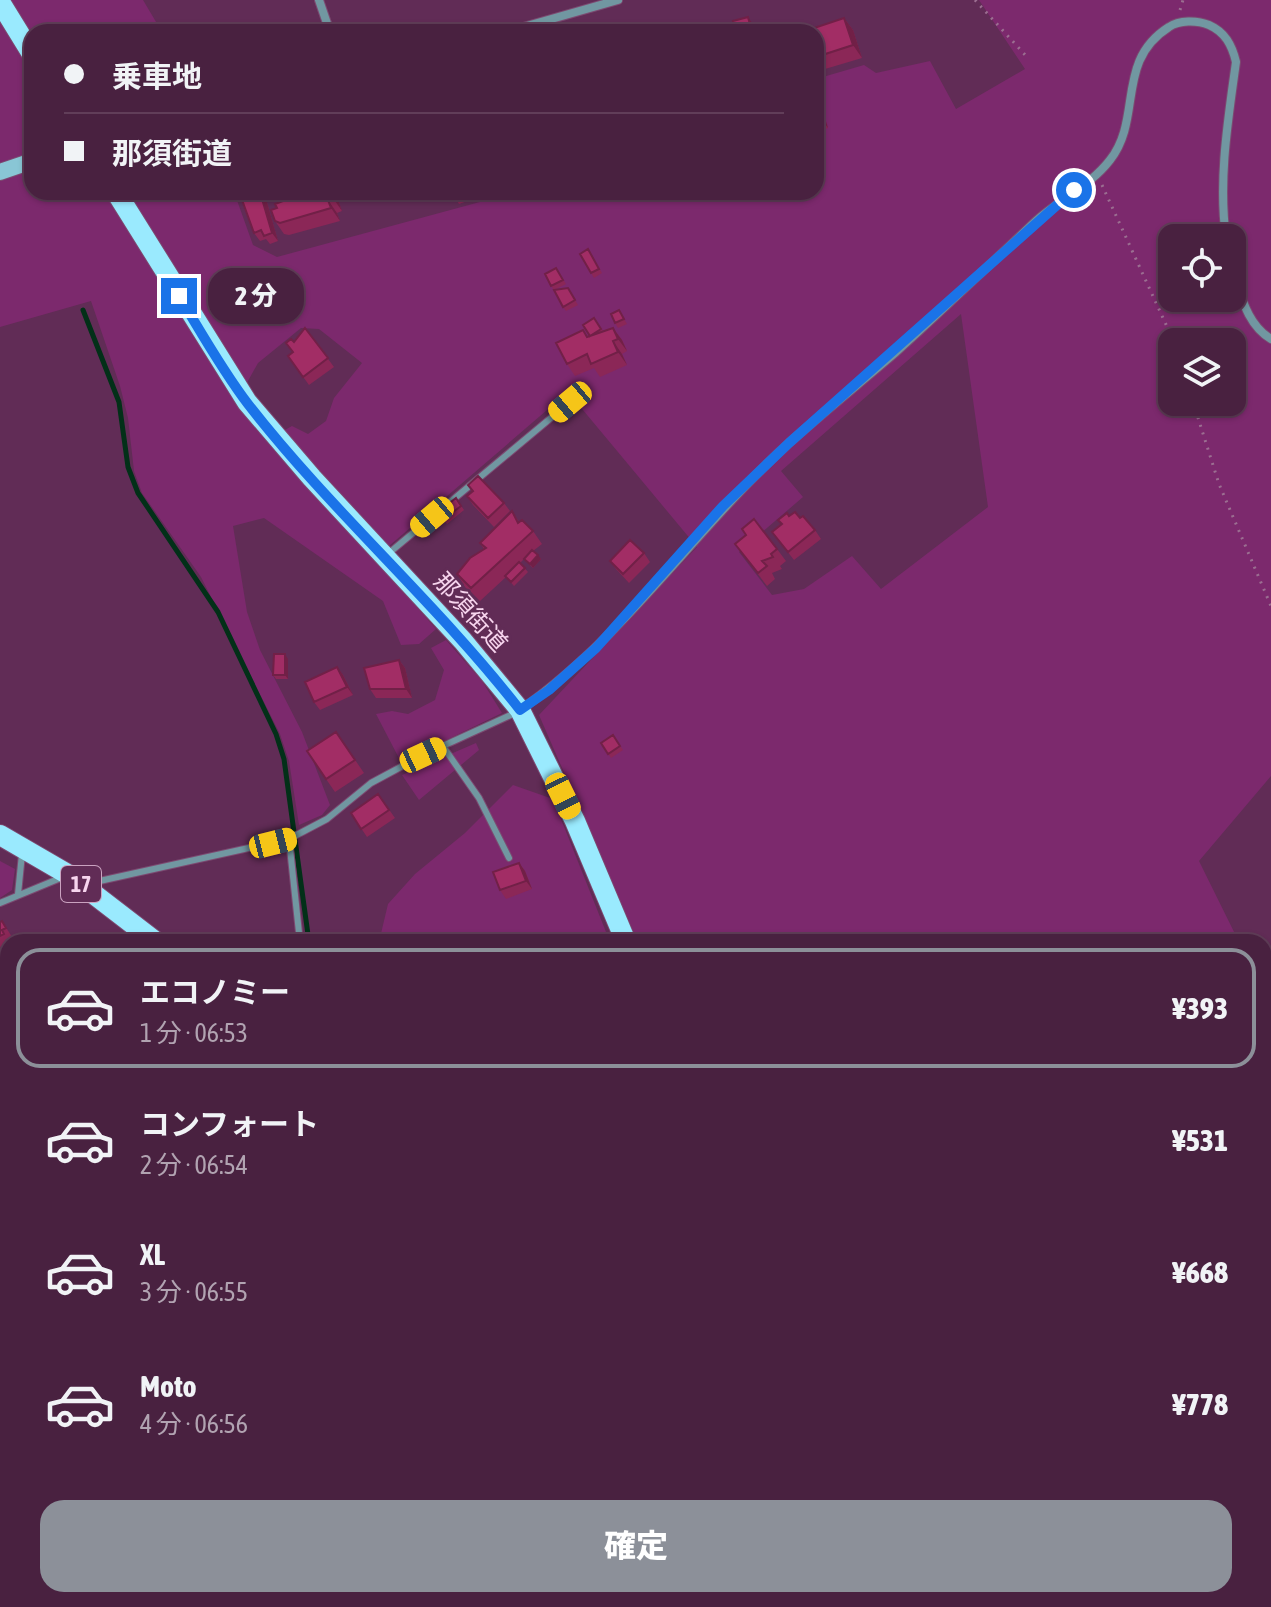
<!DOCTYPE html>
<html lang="ja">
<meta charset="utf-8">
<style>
body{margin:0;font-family:"Asap Condensed","Noto Sans JP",sans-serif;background:#532e4b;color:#f1f3f6;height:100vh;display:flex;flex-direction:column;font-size:30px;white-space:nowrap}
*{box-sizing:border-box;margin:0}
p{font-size:26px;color:#b1a3b1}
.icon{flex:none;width:44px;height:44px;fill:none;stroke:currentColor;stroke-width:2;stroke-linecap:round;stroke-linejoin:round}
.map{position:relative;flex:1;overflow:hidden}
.panel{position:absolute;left:0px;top:934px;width:1272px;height:674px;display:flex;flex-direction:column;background:#492140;border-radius:24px 24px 0 0;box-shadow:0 2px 6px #0004,0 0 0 2px #613e59}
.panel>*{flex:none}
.hud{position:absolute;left:24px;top:24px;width:800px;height:176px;border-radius:24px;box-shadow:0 2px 6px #0004,0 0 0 2px #613e59;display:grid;align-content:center;height:176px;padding:0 40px;background:#492140}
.controls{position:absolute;left:1158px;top:224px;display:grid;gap:16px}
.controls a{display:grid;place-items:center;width:88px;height:88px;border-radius:16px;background:#492140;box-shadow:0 2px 6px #0004,0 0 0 2px #613e59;font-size:40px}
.end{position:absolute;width:36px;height:36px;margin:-18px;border:10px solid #1a73e8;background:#fff;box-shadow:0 0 0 4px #fff}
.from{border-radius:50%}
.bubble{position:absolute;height:56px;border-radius:24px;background:#492140;box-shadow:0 2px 6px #0004,0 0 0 2px #613e59;font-size:26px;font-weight:800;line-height:56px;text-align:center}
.car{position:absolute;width:24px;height:48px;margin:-24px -12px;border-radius:10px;box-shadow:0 0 6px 2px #0007;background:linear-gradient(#f5c518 24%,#345 0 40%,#f5c518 0 76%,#345 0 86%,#f5c518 0)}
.hud b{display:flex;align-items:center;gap:28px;height:76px;font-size:30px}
.hud b+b{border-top:2px solid #613e59}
.hud i{width:20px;height:20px;background:#f1f3f6}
ul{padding:14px 0 0;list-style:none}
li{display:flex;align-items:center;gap:24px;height:120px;margin:0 16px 12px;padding:0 24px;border:4px solid transparent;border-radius:24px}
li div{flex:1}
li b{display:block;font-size:30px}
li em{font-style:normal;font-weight:800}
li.selected{border-color:#8c9099}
li>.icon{width:72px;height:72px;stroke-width:1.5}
.action{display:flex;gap:16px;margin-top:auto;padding:16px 40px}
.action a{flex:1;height:92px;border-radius:24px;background:#8c9099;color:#fff;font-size:32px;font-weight:800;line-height:92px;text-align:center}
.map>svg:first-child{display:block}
</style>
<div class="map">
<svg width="1271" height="1607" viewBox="0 0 1271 1607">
<rect width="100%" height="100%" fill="#612c56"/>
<path fill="#7c296d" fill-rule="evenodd" d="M0 0H143L162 32H32V192H234L253 245 277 257 491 199V192H816V79L864 65 876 73 930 61 956 109 1025 69 979 0H1271V776L1199 861 1239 942H638L539 715 697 547 568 392 389 546 283 431 292 426 308 434 326 421 334 398 362 363 319 329 301 328 258 363 244 388 292 465 436 629 419 644 401 645 383 601 264 518 233 526 247 612 260 650 302 732 330 805 322 815 299 825 289 761 280 734 201 577 142 493 134 471 128 418 120 386 91 301 0 327ZM1172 238H1232V298H1172ZM961 314 988 507 881 589 852 556 804 589 772 595 739 552 803 497 781 471ZM1172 342H1232V402H1172Z
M446 640 482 681 502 713 401 762 376 714 392 711 408 714 435 700 444 670 431 648Z
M476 743 479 750 419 800 402 775Z
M513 785 553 799 610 942H379L388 904 415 874 465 833Z
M0 861 15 869 12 890 0 898Z
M8 949V1526L0 1516V953Z
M1264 992 1271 1006V1607H1200L1199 1600H1264Z
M64 1600H167L169 1607H69Z
M343 1600H538L540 1607H324Z"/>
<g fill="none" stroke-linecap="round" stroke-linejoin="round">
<path stroke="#023018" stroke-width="5" d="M83 310 119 402 128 467 138 493 218 612 276 734 284 759 309 942
M384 1600V1607"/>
<g stroke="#7c4a71" stroke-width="8">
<path id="lane" d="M389 553 570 402
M442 745 479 798 509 858
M289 839 300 942
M86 884 289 839 327 819 371 783 423 755 515 713
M18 894 22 854
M0 903 63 877"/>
</g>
<g stroke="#7c4a71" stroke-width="10">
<path id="street" d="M319 0 330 32
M506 32 618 0
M1232 270C1241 295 1247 325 1271 339
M520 710C624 638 696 528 789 443 824 412 860 383 895 353 943 310 989 265 1036 221 1059 200 1091 185 1110 160 1143 118 1115 61 1169 27 1179 20 1197 20 1209 25 1225 32 1232 45 1236 62 1228 120 1218 180 1226 238"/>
</g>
<g stroke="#7c4a71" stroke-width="18">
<path id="secondary" d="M0 172 32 161"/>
</g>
<g stroke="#7c4a71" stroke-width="22">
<path id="primary" d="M0 2 32 54
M116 192 247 402 312 478 463 641 520 710 575 821 626 942
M0 835 69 875 156 942
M548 1600 551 1607
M876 1600 879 1607"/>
</g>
<path stroke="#9b6e91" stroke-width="3" stroke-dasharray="2 6" stroke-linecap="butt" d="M975 0 1028 58
M1180 10 1183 0
M1102 185 1174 342
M1193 402 1219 484 1271 606"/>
<use href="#lane" stroke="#7197a1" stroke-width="6"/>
<use href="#street" stroke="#7197a1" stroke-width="8"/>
<use href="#secondary" stroke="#89c6d5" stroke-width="16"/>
<use href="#primary" stroke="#9aeafe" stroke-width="20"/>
</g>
<path fill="#8b2757" d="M844 18 853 30 862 58 825 69 816 57Z
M816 92 818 96 828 128 816 132Z
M255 192H261L266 199 278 241 270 244 266 239 260 241 254 233Z
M383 192H407L405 193 407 198 388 199Z
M452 192H483L484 195 459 204Z
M337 197 342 211 337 213 340 221 289 235 284 234 275 221 277 208Z
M588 249 602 273 594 278 591 273Z
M556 268 566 284 554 290 551 286Z
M568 288 578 305 566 311 563 307Z
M619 310 627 324 618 328 615 323Z
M594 318 603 331 613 328 622 340 627 351 622 354 627 365 600 377 594 368 575 376 567 364 590 336Z
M305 328 334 367 309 385 288 356 293 352 294 342Z
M468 485 504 503 510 511 494 527 473 505 467 496 472 492Z
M456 498 464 510 447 524 438 512Z
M512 511 519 522 533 531 542 544 533 551 541 559 533 568 524 559 520 563 528 572 514 586 506 577 480 601 465 587 457 574 484 549 480 543Z
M789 516 800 518 815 530 821 539 794 560 772 532Z
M735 544 777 549 786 561 780 566 782 569 772 573 775 579 767 586Z
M644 553 650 562 629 583 616 569 610 561Z
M288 659V679H276L273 675Z
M399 660 405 668 412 698H376L370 689Z
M337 667 343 675 353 695 320 710 314 702Z
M336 732 364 773 335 792 326 779Z
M613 735 623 750 611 758 601 743Z
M378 794 395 818 367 837 351 813Z
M519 863 525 871 532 889 506 899 500 890Z
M2 921 12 937 8 939 10 942 0 947V922Z"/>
<path fill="#712047" d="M748 17 754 26 756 32H752Z
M844 18 853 30 862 58 853 45Z
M816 92 818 96 828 128 819 116 816 104Z
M260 192 266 199 278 241 272 233Z
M331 192H333L337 197 342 211 333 198Z
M328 200 337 213 340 221 331 208Z
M613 328 622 340 627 351 618 339Z
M613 341 622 354 627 365 618 352Z
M538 555 541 559 533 568 530 564Z
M285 654 288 659V679L285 675Z
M399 660 405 668 412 698 406 689Z
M337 667 343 675 353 695 347 687Z
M519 863 525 871 532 889 526 881Z
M207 1600H212V1607H207Z
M273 1600H275L279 1607H274Z"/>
<path fill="#a22d65" stroke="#712047" stroke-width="2" d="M748 17 752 32H736L733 21Z
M844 18 853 45 816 57V32H809L808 30Z
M816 104 819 116 816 117Z
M255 192H260L272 233 264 236 261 230 254 233 241 197Z
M307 192H331L333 198 328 200 331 208 280 223 275 221 271 210 277 208 275 204Z
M588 249 599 269 591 273 580 254Z
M556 268 563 280 551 286 545 274Z
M568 288 575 300 563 307 554 290Z
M619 310 624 319 615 323 611 314Z
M594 318 601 329 590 336 583 325Z
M305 328 328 358 303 377 288 356 293 352 286 343 291 339 294 342Z
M613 328 618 339 613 341 618 352 591 364 587 354 567 364 556 343 583 330 587 337Z
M478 476 504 503 488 518 467 496 473 491 468 485Z
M456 498 461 506 444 519 438 512Z
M512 511 518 523 522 520 533 531 471 588 457 574 470 558 486 548 480 543Z
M795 512 800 518 803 516 815 530 788 552 772 532 782 524 778 520 787 513 789 516Z
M754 519 777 549 771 554 773 557 762 561 767 566 758 573 735 544 746 535 742 529Z
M630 540 644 553 623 574 610 561Z
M532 550 538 555 530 564 524 559Z
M519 562 525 568 511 582 505 576Z
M274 654H285V675H273Z
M399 660 406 689H370L364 668Z
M337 667 347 687 314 702 305 682Z
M336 732 355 760 326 779 307 751Z
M613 735 620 746 608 754 601 743Z
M378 794 389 810 361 829 351 813Z
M519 863 526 881 500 890 493 872Z
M2 921 6 928 2 930 4 934 0 936V922Z
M170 1600H207V1607H170Z
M245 1600H273L274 1607H245Z"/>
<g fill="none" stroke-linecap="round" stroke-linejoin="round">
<path stroke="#1a73e8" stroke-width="10" d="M179 296C201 332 222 370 248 404 332 512 436 602 520 710L549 690 596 648 723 506 789 443 1074 190"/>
</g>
<g text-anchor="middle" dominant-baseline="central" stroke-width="6" stroke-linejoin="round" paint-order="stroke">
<rect fill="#612c56" stroke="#caa2c0" stroke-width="2" x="61" y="866" width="40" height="36" rx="6"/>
<g font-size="22" font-weight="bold" fill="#f7d5ee">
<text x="81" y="884">17</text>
</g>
<g font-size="24" fill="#f7d5ee" stroke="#612c56">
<text transform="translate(471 612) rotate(48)">那須街道</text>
</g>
</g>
</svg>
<div class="controls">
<a><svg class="icon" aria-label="locate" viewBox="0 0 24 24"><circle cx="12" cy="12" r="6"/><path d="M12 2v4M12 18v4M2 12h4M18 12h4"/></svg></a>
<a><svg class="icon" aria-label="layers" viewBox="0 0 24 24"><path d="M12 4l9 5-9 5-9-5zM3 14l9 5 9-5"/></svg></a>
</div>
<i class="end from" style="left:1074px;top:190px"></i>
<i class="end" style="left:179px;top:296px"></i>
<div class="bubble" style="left:208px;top:268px;width:96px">2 分</div>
<i class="car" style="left:570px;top:402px;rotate:230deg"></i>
<i class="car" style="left:432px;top:517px;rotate:230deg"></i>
<i class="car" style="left:423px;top:755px;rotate:65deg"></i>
<i class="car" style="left:563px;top:796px;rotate:154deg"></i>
<i class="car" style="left:273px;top:843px;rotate:76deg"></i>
<div class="hud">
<b><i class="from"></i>乗車地</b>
<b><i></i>那須街道</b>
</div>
<section class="panel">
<ul>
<li class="selected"><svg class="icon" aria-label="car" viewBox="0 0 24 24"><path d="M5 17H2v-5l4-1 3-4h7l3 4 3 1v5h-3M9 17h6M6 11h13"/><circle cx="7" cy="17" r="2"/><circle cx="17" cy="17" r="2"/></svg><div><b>エコノミー</b><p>1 分 · 06:53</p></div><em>¥393</em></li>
<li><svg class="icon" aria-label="car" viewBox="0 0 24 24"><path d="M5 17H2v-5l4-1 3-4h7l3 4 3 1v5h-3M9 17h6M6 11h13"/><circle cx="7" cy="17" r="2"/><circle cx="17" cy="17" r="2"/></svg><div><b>コンフォート</b><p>2 分 · 06:54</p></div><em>¥531</em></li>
<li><svg class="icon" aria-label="car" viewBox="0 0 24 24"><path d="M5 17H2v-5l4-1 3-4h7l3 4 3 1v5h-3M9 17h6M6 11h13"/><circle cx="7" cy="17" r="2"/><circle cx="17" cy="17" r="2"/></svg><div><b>XL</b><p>3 分 · 06:55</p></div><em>¥668</em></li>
<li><svg class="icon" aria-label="car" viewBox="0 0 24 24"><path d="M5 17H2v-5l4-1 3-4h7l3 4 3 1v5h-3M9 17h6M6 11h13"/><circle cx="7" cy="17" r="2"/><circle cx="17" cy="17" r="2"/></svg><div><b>Moto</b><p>4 分 · 06:56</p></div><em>¥778</em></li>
</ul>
<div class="action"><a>確定</a></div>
</section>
</div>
